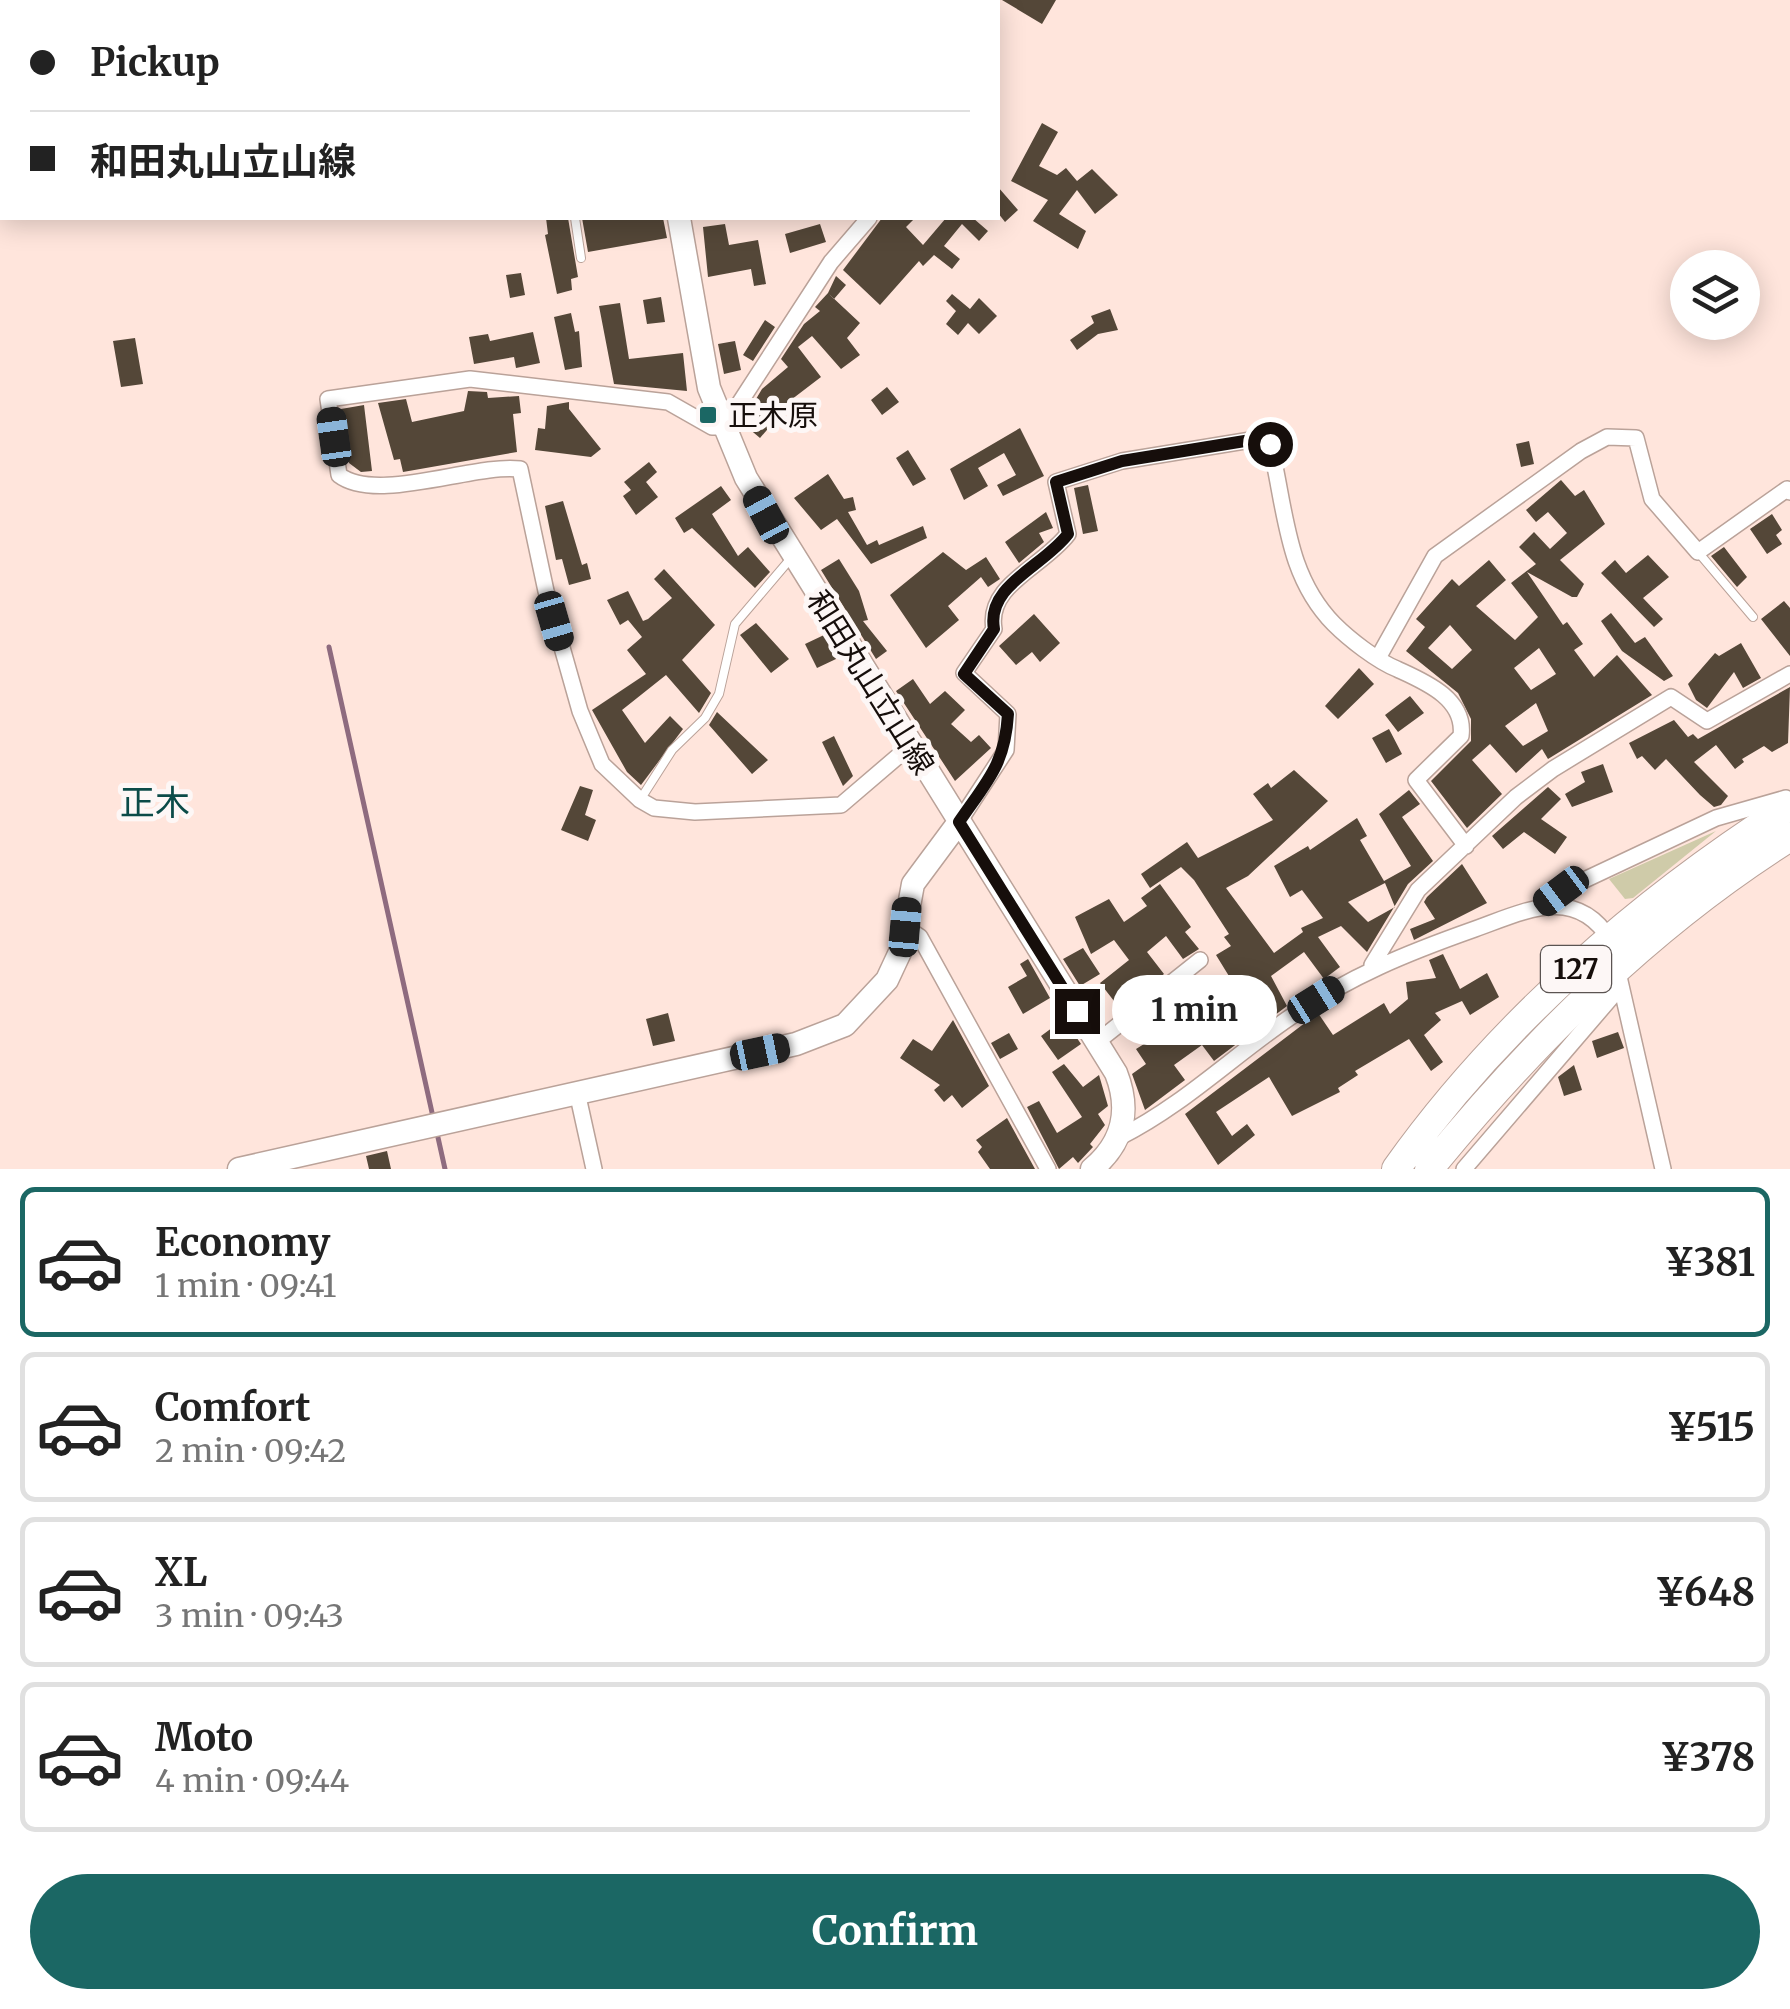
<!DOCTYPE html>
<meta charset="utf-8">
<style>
body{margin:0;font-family:Merriweather,"Noto Sans JP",serif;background:#f2f2f2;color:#222;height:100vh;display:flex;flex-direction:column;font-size:38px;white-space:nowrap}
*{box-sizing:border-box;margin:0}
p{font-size:32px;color:#767676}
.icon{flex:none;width:55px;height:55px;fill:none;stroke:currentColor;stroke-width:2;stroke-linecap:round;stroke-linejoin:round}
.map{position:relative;height:1169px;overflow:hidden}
.panel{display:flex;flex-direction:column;background:#fff;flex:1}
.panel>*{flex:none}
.hud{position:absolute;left:0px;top:0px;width:1000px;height:220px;box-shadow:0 5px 25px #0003;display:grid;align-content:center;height:220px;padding:0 30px;background:#fff}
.controls{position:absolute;left:1670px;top:250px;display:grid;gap:20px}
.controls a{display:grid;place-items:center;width:90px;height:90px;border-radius:50%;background:#fff;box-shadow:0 5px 25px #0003;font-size:50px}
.end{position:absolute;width:45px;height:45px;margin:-22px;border:12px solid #160e0b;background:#fff;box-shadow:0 0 0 5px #fff}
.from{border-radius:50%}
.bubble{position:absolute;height:70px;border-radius:35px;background:#fff;box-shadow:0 5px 25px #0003;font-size:32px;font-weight:700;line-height:70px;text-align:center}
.car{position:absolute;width:30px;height:60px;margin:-30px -15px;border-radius:12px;box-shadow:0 0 8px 2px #0007;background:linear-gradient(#222 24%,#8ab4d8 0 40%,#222 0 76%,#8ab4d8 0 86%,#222 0)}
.hud b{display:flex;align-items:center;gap:35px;height:95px;font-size:38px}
.hud b+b{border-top:2px solid #e0e0e0}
.hud i{width:25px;height:25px;background:#222}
ul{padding:18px 0 0;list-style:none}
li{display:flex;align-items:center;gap:30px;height:150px;margin:0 20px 15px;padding:0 10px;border:5px solid #e0e0e0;border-radius:15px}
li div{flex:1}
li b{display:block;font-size:38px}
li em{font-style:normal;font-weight:700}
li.selected{border-color:#1b6764}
li>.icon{width:90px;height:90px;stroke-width:1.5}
.cta{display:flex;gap:20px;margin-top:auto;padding:20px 30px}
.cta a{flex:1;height:115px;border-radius:60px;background:#1b6764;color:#fff;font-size:40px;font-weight:700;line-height:115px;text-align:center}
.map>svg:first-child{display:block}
</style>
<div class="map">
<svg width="1790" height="1169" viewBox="0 0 1790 1169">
<rect width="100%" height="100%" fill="#ffe5dc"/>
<path fill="#cfcba9" d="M1716 831 1633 898 1625 899 1609 879Z"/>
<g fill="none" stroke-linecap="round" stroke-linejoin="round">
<path stroke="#8e6b7f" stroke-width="5" d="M329 647 433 1117
M437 1133 445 1169"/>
</g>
<path fill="#544738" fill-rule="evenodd" d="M1002 0H1056L1042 24Z
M1042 123 1058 132 1039 166 1057 175 1066 168 1077 181 1092 169 1118 195 1095 214 1077 190 1059 214 1086 231 1078 249 1033 221 1048 200 1011 181Z
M998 187 1018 210 1005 222 998 213Z
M546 218H568L578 277 571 279 572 290 557 294 545 235 548 234Z
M582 218H663L667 238 588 252Z
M882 218H915L906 227 923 245 946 218H973L988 231 979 241 962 224 944 246 960 259 952 269 934 255 923 266 919 261 880 305 843 270Z
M725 224 729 245 758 240 766 284 754 286 751 269 708 277 703 227Z
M820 224 826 242 790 253 785 234Z
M521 273 525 295 510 298 506 275Z
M836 276 846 285 834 299 829 294 860 323 847 338 860 355 841 369 812 336 798 347 821 377 766 419 772 424 760 438 741 422 758 402 756 399 762 389 788 367 781 359 804 324 820 311 815 307 828 293Z
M952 294 970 309 979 298 997 316 979 334 968 323 958 335 946 324 956 311 946 301Z
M661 297 665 322 647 324 643 300Z
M620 303 629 359 683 353 687 391 614 384 599 306Z
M1110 309 1118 330 1098 334 1077 350 1070 340 1094 323 1091 316Z
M571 313 575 332 579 331 582 367 565 370 554 317Z
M765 320 775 327 753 361 743 355Z
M533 332 540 363 516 368 514 357 474 364 469 337 488 334 490 341Z
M135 338 143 384 121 387 113 341Z
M735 341 741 370 724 374 718 344Z
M887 387 899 402 882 415 871 400Z
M468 391 487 392 488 398 519 396 521 413 513 414 517 452 403 472 400 459 394 460 378 403 406 399 412 422 464 411Z
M569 402V409L601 449 591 457 535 450 538 428 545 429 547 406Z
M364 405 372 471 361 472 349 463 341 409Z
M1020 428 1044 476 1003 496 997 485 1016 475 1004 453 978 468 988 486 964 500 950 469Z
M1529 441 1534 464 1521 467 1516 444Z
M908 450 926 479 913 486 896 458Z
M649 462 657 472 646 482 658 497 636 515 623 496 631 490 624 482Z
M828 474 844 499 853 497 856 510 848 512 867 545 877 540 879 545 923 526 927 538 871 564 837 519 821 530 794 498Z
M1561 480 1575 496 1584 490 1605 524 1560 560 1584 584 1577 597H1572L1527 572 1563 625 1567 622 1583 644 1574 650 1594 677 1617 655 1652 695 1548 759 1542 749 1516 773 1490 744 1472 760 1502 794 1467 828 1431 781 1471 741V719L1458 693 1406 651 1425 627 1416 619 1452 579 1459 586 1489 560 1506 580 1476 606 1515 640 1538 617 1511 583 1536 564 1519 547 1534 532 1550 549 1567 533 1548 512 1536 522 1526 510ZM1450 625 1472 650 1452 669 1428 648ZM1539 648 1556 674 1531 690 1514 668ZM1536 703 1548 731 1523 746 1505 726Z
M1088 485 1098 531 1083 534 1074 488Z
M721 486 731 500 712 514 738 556 748 547 770 572 755 588 692 528 684 533 675 518Z
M563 501 582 565 587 563 591 579 569 585 562 559 556 560 545 506Z
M1046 512 1053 528 1039 533 1044 542 1019 563 1005 542Z
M1772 514 1782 530 1776 535 1782 544 1767 554 1750 529Z
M1724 547 1747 577 1737 587 1711 556Z
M943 552 966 570 986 557 1000 579 988 587 981 577 948 606 959 620 926 648 890 595Z
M1648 555 1669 577 1643 598 1663 619 1654 627 1601 573 1615 560 1626 573Z
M839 559 859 591 868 620 863 621 887 651 876 659 821 570Z
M664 569 715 625 682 660 711 693 699 713 666 675 622 710 645 743 670 716 683 729 641 785 627 772 592 710 646 674 627 650 642 637 628 620 620 625 607 600 628 591 643 621 648 619 672 598 654 579Z
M1784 601 1790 608V656L1761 619Z
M1611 613 1635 643 1645 637 1673 676 1664 681 1622 651 1601 621Z
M1034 614 1060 643 1040 662 1032 652 1016 665 999 646Z
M756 623 789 659 771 673 740 635Z
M824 635 836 659 817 668 805 644Z
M1741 643 1761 678 1743 688 1734 672 1707 708 1696 700 1688 684 1715 653 1719 656Z
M1359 668 1374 684 1338 719 1325 706Z
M913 679 930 704 945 691 965 710 951 724 971 742 979 735 991 748 955 781 896 691Z
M1790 687 1788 743 1772 752 1764 746 1742 759 1744 762 1735 769 1716 745 1694 762 1728 796 1721 805 1714 807 1700 795 1666 759 1655 770 1642 756 1637 759 1629 743 1674 720 1688 737 1693 734 1698 739Z
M1410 696 1424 713 1398 732 1385 715Z
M717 712 768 760 752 774 709 725Z
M1389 729 1402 754 1386 763 1372 738Z
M834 736 853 776 843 786 822 742Z
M1603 764 1613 792 1572 807 1565 794 1585 782 1581 772Z
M1294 770 1328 801 1248 876 1226 888 1274 953 1303 932 1301 928 1323 918 1302 890 1290 897 1274 866 1308 846 1310 850 1357 818 1367 836 1360 840 1384 881 1411 866 1379 814 1409 790 1420 804 1402 817 1433 861 1408 884 1367 952 1341 926 1318 937 1340 967 1324 979 1304 952 1271 976 1287 1006 1214 1061 1202 1045 1174 1065 1185 1080 1145 1110 1132 1074 1146 1064 1136 1049 1165 1031 1152 1012 1187 985 1200 999 1232 981 1216 955 1231 946 1224 937 1229 934 1194 880 1181 867 1150 888 1141 874 1187 842 1198 858 1273 820 1253 794 1268 783 1271 788ZM1385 883 1395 907 1368 922 1348 902Z
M580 786 593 790 585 815 596 820 588 841 561 830Z
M1548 787 1561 799 1541 819 1567 837 1555 854 1524 832 1503 849 1492 836Z
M1462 864 1487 903 1414 940 1410 929 1435 919 1424 902 1427 897Z
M1160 884 1191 927 1185 932 1199 949 1183 959 1166 936 1147 952 1164 974 1126 1004 1119 997 1114 1001 1100 983 1129 960 1114 940 1091 954 1075 917 1109 899 1124 922 1147 906 1141 898Z
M1083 948 1100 974 1080 986 1063 959Z
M1443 954 1460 989 1487 973 1499 997 1470 1015 1462 1001 1435 1013 1441 1020 1424 1035 1443 1062 1431 1071 1409 1039 1355 1071 1358 1075 1338 1088 1340 1092 1292 1116 1269 1077 1216 1112 1232 1136 1247 1124 1255 1135 1218 1165 1185 1114 1318 1013 1333 1035 1384 1003 1390 1014 1408 999 1406 982 1436 978 1429 960Z
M1028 959 1050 998 1023 1014 1008 987 1027 976 1020 964Z
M668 1013 675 1041 653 1046 646 1019Z
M1064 1019 1081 1044 1058 1060 1041 1036Z
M953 1020 989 1086 962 1108 952 1095 944 1102 934 1090 940 1085 900 1058 913 1039 932 1051Z
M1618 1032 1624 1048 1597 1058 1592 1041Z
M1009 1033 1018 1049 1000 1059 991 1043Z
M1064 1064 1083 1087 1099 1075 1108 1106 1098 1114 1105 1125 1090 1144 1093 1147 1078 1163 1073 1157 1059 1169 1027 1107 1039 1101 1057 1133 1082 1117 1052 1072Z
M1574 1065 1582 1090 1564 1096 1558 1077Z
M1007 1118 1035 1169H990L978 1152 982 1147 976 1140Z
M387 1151 391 1169H369L366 1156Z"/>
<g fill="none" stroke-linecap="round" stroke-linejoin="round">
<g stroke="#baa299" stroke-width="10">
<path id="lane" d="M534 0 535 2
M575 218 581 258
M1698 552 1753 617
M640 800 672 750 705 718 719 694 735 624 792 557"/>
</g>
<g stroke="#baa299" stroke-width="18">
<path id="street" d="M923 2V0
M869 218 831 262 724 427H712L668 402 470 379 328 399 339 475C377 504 475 463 520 469L546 591 580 711 602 764 640 800 654 808 695 812 841 805 910 746
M1378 658 1435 556 1581 451 1607 437 1636 438 1652 499 1698 552 1787 489 1790 492
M959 822 1006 750 1008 714 964 673 994 629C986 585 1043 567 1068 534L1056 482 1122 461 1257 439 1270 444C1286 508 1285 574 1334 624 1349 639 1377 661 1397 669 1423 681 1466 698 1461 736L1416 780 1466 846
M1544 904 1561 891 1716 818 1786 798
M905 927 920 937 1048 1169
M1372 965 1418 890 1516 797 1553 769 1671 697 1707 721 1790 674
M1617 968 1663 1169
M1097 1042 1200 960
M577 1092 594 1169
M1120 1137C1182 1106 1232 1057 1289 1018 1350 976 1407 953 1475 929 1525 911 1576 884 1611 941
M1464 1169 1621 986"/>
</g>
<g stroke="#baa299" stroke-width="25">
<path id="secondary" d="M643 0V2
M679 218 709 388 746 478 1116 1073C1131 1111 1123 1143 1092 1169
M239 1169 796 1044 845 1025 887 980 901 950 913 884 959 822"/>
</g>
<g stroke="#baa299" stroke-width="30">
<path id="highway" d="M1396 1169C1499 1024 1641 901 1790 806
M1429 1169C1533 1042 1650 925 1790 837"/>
</g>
<use href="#lane" stroke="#fff" stroke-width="8"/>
<use href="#street" stroke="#fff" stroke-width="15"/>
<use href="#secondary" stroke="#fff" stroke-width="22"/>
<use href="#highway" stroke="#fff" stroke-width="28"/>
</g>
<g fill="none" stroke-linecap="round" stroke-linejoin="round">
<path stroke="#160e0b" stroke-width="12" d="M1077 1011 959 822C987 781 1005 765 1008 714L964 674 994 629C986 585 1043 567 1068 534L1056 482 1122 461 1257 439 1270 444"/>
</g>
<rect fill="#1b6764" stroke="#fdf7f6" stroke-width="4" x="698" y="405" width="20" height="20" rx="5"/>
<g text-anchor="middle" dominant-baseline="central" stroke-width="10" stroke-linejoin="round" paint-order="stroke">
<rect fill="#fdf7f6" stroke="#5b5452" stroke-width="2.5" x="1541" y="946" width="70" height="46" rx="8"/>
<g font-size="28" font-weight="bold" fill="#160e0b">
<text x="1576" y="969">127</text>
</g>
<g font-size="30" fill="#160e0b" stroke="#fdf7f6" text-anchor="start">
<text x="728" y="415">正木原</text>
</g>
<g font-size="30" fill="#160e0b" stroke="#fdf7f6">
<text transform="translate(871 682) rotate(58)">和田丸山立山線</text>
</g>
<g font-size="35" fill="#0b4b48" stroke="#fdf7f6">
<text x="155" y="803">正木</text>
</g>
</g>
</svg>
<div class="controls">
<a><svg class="icon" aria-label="layers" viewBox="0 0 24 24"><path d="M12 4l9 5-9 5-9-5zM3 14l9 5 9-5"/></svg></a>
</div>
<i class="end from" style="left:1270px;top:444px"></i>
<i class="end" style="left:1077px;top:1011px"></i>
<div class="bubble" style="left:1112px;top:975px;width:165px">1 min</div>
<i class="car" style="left:334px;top:437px;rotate:352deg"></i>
<i class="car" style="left:766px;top:515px;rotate:332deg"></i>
<i class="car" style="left:554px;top:621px;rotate:164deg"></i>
<i class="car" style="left:1561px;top:891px;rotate:233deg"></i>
<i class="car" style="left:905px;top:927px;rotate:5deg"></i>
<i class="car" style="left:1316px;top:1000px;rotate:58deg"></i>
<i class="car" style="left:760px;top:1052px;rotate:78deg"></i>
<div class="hud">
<b><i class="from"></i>Pickup</b>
<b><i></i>和田丸山立山線</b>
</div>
</div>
<section class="panel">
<ul>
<li class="selected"><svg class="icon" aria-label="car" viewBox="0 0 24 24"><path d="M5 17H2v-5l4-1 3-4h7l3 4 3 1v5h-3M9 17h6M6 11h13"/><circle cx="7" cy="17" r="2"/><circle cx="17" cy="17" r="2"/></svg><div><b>Economy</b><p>1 min · 09:41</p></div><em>¥381</em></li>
<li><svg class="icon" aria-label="car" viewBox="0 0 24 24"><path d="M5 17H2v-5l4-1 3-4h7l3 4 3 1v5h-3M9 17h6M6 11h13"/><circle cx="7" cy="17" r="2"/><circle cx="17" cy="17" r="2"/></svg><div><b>Comfort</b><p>2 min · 09:42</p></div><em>¥515</em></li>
<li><svg class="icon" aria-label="car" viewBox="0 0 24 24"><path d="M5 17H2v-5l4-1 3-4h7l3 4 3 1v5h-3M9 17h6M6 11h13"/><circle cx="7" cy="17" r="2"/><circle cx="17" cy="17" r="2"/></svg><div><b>XL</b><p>3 min · 09:43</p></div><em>¥648</em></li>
<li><svg class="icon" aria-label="car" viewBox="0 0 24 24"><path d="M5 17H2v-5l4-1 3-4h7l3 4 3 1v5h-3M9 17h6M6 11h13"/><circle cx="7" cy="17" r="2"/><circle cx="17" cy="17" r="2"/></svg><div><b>Moto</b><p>4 min · 09:44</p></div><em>¥378</em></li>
</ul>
<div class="cta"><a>Confirm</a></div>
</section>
